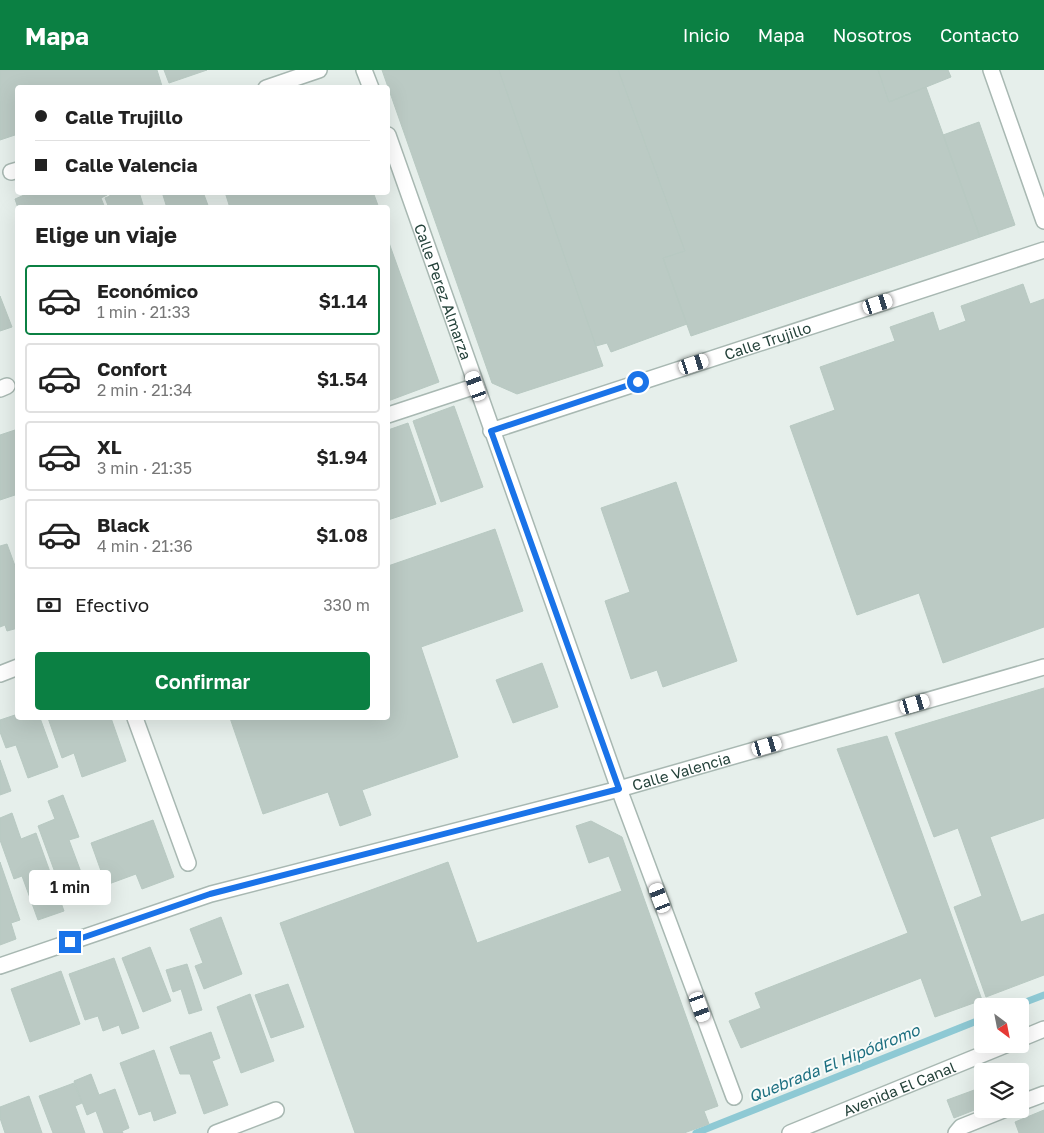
<!DOCTYPE html>
<html lang="es">
<meta charset="utf-8">
<style>
body{margin:0;font-family:"Golos Text",sans-serif;background:#f6f6f6;color:#222;height:100vh;display:flex;flex-direction:column;font-size:19px;white-space:nowrap}
*{box-sizing:border-box;margin:0}
p{font-size:16px;color:#767676}
.icon{flex:none;width:28px;height:28px;fill:none;stroke:currentColor;stroke-width:2;stroke-linecap:round;stroke-linejoin:round}
.map{position:relative;flex:1;overflow:hidden}
.side{position:absolute;left:15px;top:135px;width:375px;height:515px;display:flex;flex-direction:column;background:#fff;border-radius:5px;box-shadow:0 5px 20px #0002}
.side>*{flex:none}
.banner{position:absolute;left:15px;top:15px;width:375px;height:110px;border-radius:5px;box-shadow:0 5px 20px #0002;display:grid;align-content:center;height:110px;padding:0 20px;background:#fff}
.needle{width:32px;rotate:148deg}
.fabs{position:absolute;left:974px;top:928px;display:grid;gap:10px}
.fabs a{display:grid;place-items:center;width:55px;height:55px;border-radius:5px;background:#fff;box-shadow:0 5px 20px #0002;font-size:25px}
.end{position:absolute;width:22px;height:22px;margin:-11px;border:6px solid #1a73e8;background:#fff;box-shadow:0 0 0 2px #fff}
.from{border-radius:50%}
.bubble{position:absolute;height:35px;border-radius:5px;background:#fff;box-shadow:0 5px 20px #0002;font-size:16px;font-weight:600;line-height:35px;text-align:center}
.car{position:absolute;width:15px;height:30px;margin:-15px -8px;border-radius:6px;box-shadow:0 0 4px 1px #0007;background:linear-gradient(#fff 24%,#345 0 40%,#fff 0 76%,#345 0 86%,#fff 0)}
.banner b{display:flex;align-items:center;gap:18px;height:48px;font-size:19px}
.banner b+b{border-top:1px solid #e0e0e0}
.banner i{width:12px;height:12px;background:#222}
ul{padding:0;list-style:none}
li{display:flex;align-items:center;gap:15px;height:70px;margin:0 10px 8px;padding:0 10px;border:2px solid #e0e0e0;border-radius:5px}
li div{flex:1}
li b{display:block;font-size:19px}
li em{font-style:normal;font-weight:600}
li.active{border-color:#0b8043}
li>.icon{width:45px;height:45px;stroke-width:1.5}
h2{padding:0 20px;font-size:22px;line-height:60px}
.pay{display:flex;align-items:center;gap:12px;height:55px;padding:0 20px;font-size:19px}
.pay p{margin-inline-start:auto}
.action{display:flex;gap:10px;margin-top:auto;padding:10px 20px}
.action a{flex:1;height:58px;border-radius:5px;background:#0b8043;color:#fff;font-size:20px;font-weight:600;line-height:58px;text-align:center}
header{display:flex;align-items:center;gap:30px;box-sizing:border-box;height:70px;padding:0 25px;background:#0b8043;color:#fff}
header strong{font-size:24px}
nav{display:flex;gap:28px;margin-inline-start:auto;font-size:18px}
.map>svg:first-child{display:block}
</style>
<header>
<strong>Mapa</strong>
<nav><a>Inicio</a><a>Mapa</a><a>Nosotros</a><a>Contacto</a></nav>
</header>
<div class="map">
<svg width="1044" height="1063" viewBox="0 0 1044 1063">
<rect width="100%" height="100%" fill="#e6efeb"/>
<g fill="none" stroke-linecap="round" stroke-linejoin="round">
<path stroke="#8ec9d4" stroke-width="7" d="M1015 936 1044 925
M696 1063 982 949"/>
</g>
<path fill="#bbcac4" stroke="#b8c9c2" d="M0 0H157L162 16 18 18V64L0 70Z
M164 0H207L169 13Z
M382 0H499L603 296 517 324 492 313Z
M499 0H618L685 181 663 188 687 254 611 282 607 273 596 276Z
M618 0H878L889 32 926 17 980 167 691 266 663 188 685 181Z
M878 0H948L951 7 889 32Z
M979 52 1015 155 980 167 943 65Z
M31 122H106L107 125 101 128 105 138H18L15 129Z
M109 122H139L144 138H109L105 128 110 126Z
M162 122H203L209 138H167Z
M225 122H373L379 138H230Z
M388 170 439 312 388 331Z
M1023 214 1030 234 1044 229V557L943 593 919 523 857 545 790 356 835 340 820 297 895 271 890 257 933 242 939 261 966 251 961 236Z
M0 226 12 257 0 261Z
M454 336 483 417 441 432 413 351Z
M408 353 436 434 388 450V360Z
M18 359V424L0 430V365Z
M676 412 737 591 663 617 657 600 631 609 605 531 630 522 601 438Z
M495 459 523 541 421 577 458 687 362 720 371 745 340 756 328 722 263 744 230 648H388V496Z
M7 474 18 504V522L15 523 18 558 7 561 5 555 0 557V476Z
M542 593 558 637 513 653 496 610Z
M1044 618V748L990 767 1021 852 1044 844V905L986 927 954 837 982 826 958 758 934 767 895 663Z
M18 644V648H40L58 697 28 708 16 675 6 678 0 662V650Z
M48 648H111L126 691 82 707 74 683 62 688Z
M887 666 982 930 935 947 921 908 741 978 729 951 761 938 755 923 908 863 837 679Z
M0 690 11 721 0 725Z
M63 725 79 767 69 770 91 829 78 834 75 827 65 830 38 756 55 749 48 731Z
M12 743 21 769 36 763 64 841 38 850 22 806 14 809 0 770V748Z
M153 750 174 807 142 819 136 804 106 815 91 773Z
M591 751 622 767 718 1036 704 1041 709 1054 684 1063H355L280 853 448 792 477 873 622 821 609 786 589 793 576 756Z
M0 792 20 850 11 853 16 869 0 875Z
M221 847 242 904 204 919 195 896 203 893 190 859Z
M150 877 171 931 143 942 122 888Z
M114 888 139 958 122 964 119 955 103 961 98 946 85 950 69 904Z
M187 894 202 940 189 944 181 919 173 922 166 900Z
M61 901 80 954 30 972 11 919Z
M288 914 304 957 271 968 255 925Z
M250 924 274 991 241 1003 217 937Z
M211 962 220 988 212 991 228 1035 204 1044 190 1004H180L170 977Z
M154 980 176 1043 154 1051 151 1041 139 1045 120 993Z
M91 1004 99 1025 115 1019 129 1058 122 1061 123 1063H104L96 1041 87 1045 74 1011Z
M74 1013 82 1033 75 1036 85 1063H53L39 1026Z
M977 1019 982 1037 954 1048 947 1030Z
M29 1026 42 1063H5L0 1048V1037Z
M1044 1040V1063H1019L1015 1052Z"/>
<g fill="none" stroke-linecap="round" stroke-linejoin="round">
<g stroke="#a8b8b2" stroke-width="18">
<g id="minor">
<path d="M364 0 371 18"/>
<path d="M991 0 1044 151"/>
<path d="M266 18 319 0"/>
<path id="s1" d="M388 65 619 719 734 1027"/>
<path d="M11 102 18 100"/>
<path d="M0 319 7 316"/>
<path d="M388 345 476 316"/>
<path id="s2" d="M491 361 1044 180"/>
<path d="M0 604 18 597"/>
<path d="M135 648 188 793"/>
<path id="s3" d="M0 896 211 824 619 719 1044 597"/>
<path d="M1020 969 1044 959"/>
<path d="M1020 1033 1044 1024"/>
<path d="M216 1063 276 1040"/>
<path id="s4" d="M790 1063 1008 974"/>
<path d="M956 1063 961 1057 1006 1039"/>
</g>
</g>
<use href="#minor" stroke="#fff" stroke-width="15"/>
</g>
<g fill="none" stroke-linecap="round" stroke-linejoin="round">
<path stroke="#1a73e8" stroke-width="6" d="M70 872 210 824 619 719 491 361 638 312"/>
</g>
<g text-anchor="middle" dominant-baseline="central" stroke-width="4" stroke-linejoin="round" paint-order="stroke">
<g font-size="15" fill="#24423a" stroke="#f7fbf9">
<text stroke="none"><textPath href="#s1" startOffset="166">Calle Perez Almarza</textPath></text>
<text stroke="none"><textPath href="#s2" startOffset="291">Calle Trujillo</textPath></text>
<text stroke="none"><textPath href="#s3" startOffset="709">Calle Valencia</textPath></text>
<text stroke="none"><textPath href="#s4" startOffset="118">Avenida El Canal</textPath></text>
</g>
<g font-size="16" font-style="italic" fill="#1c6f80" stroke="#f7fbf9">
<text transform="translate(834 993) rotate(-22)">Quebrada El Hipódromo</text>
</g>
</g>
</svg>
<div class="fabs">
<a><svg class="needle" viewBox="-14 -14 28 28"><path d="M0-13l5 13h-10z" fill="#e53935"/><path d="M0 13l5-13h-10z" fill="#767676"/></svg></a>
<a><svg class="icon" aria-label="layers" viewBox="0 0 24 24"><path d="M12 4l9 5-9 5-9-5zM3 14l9 5 9-5"/></svg></a>
</div>
<i class="end from" style="left:638px;top:312px"></i>
<i class="end" style="left:70px;top:872px"></i>
<div class="bubble" style="left:29px;top:800px;width:82px">1 min</div>
<i class="car" style="left:878px;top:234px;rotate:72deg"></i>
<i class="car" style="left:694px;top:294px;rotate:72deg"></i>
<i class="car" style="left:476px;top:316px;rotate:340deg"></i>
<i class="car" style="left:915px;top:634px;rotate:74deg"></i>
<i class="car" style="left:767px;top:676px;rotate:74deg"></i>
<i class="car" style="left:660px;top:828px;rotate:339deg"></i>
<i class="car" style="left:700px;top:937px;rotate:160deg"></i>
<div class="banner">
<b><i class="from"></i>Calle Trujillo</b>
<b><i></i>Calle Valencia</b>
</div>
<section class="side">
<h2>Elige un viaje</h2>
<ul>
<li class="active"><svg class="icon" aria-label="car" viewBox="0 0 24 24"><path d="M5 17H2v-5l4-1 3-4h7l3 4 3 1v5h-3M9 17h6M6 11h13"/><circle cx="7" cy="17" r="2"/><circle cx="17" cy="17" r="2"/></svg><div><b>Económico</b><p>1 min · 21:33</p></div><em>$1.14</em></li>
<li><svg class="icon" aria-label="car" viewBox="0 0 24 24"><path d="M5 17H2v-5l4-1 3-4h7l3 4 3 1v5h-3M9 17h6M6 11h13"/><circle cx="7" cy="17" r="2"/><circle cx="17" cy="17" r="2"/></svg><div><b>Confort</b><p>2 min · 21:34</p></div><em>$1.54</em></li>
<li><svg class="icon" aria-label="car" viewBox="0 0 24 24"><path d="M5 17H2v-5l4-1 3-4h7l3 4 3 1v5h-3M9 17h6M6 11h13"/><circle cx="7" cy="17" r="2"/><circle cx="17" cy="17" r="2"/></svg><div><b>XL</b><p>3 min · 21:35</p></div><em>$1.94</em></li>
<li><svg class="icon" aria-label="car" viewBox="0 0 24 24"><path d="M5 17H2v-5l4-1 3-4h7l3 4 3 1v5h-3M9 17h6M6 11h13"/><circle cx="7" cy="17" r="2"/><circle cx="17" cy="17" r="2"/></svg><div><b>Black</b><p>4 min · 21:36</p></div><em>$1.08</em></li>
</ul>
<div class="pay"><svg class="icon" aria-label="cash" viewBox="0 0 24 24"><path d="M3 7h18v10H3z"/><circle cx="12" cy="12" r="2"/></svg>Efectivo<p>330 m</p></div>
<div class="action"><a>Confirmar</a></div>
</section>
</div>
